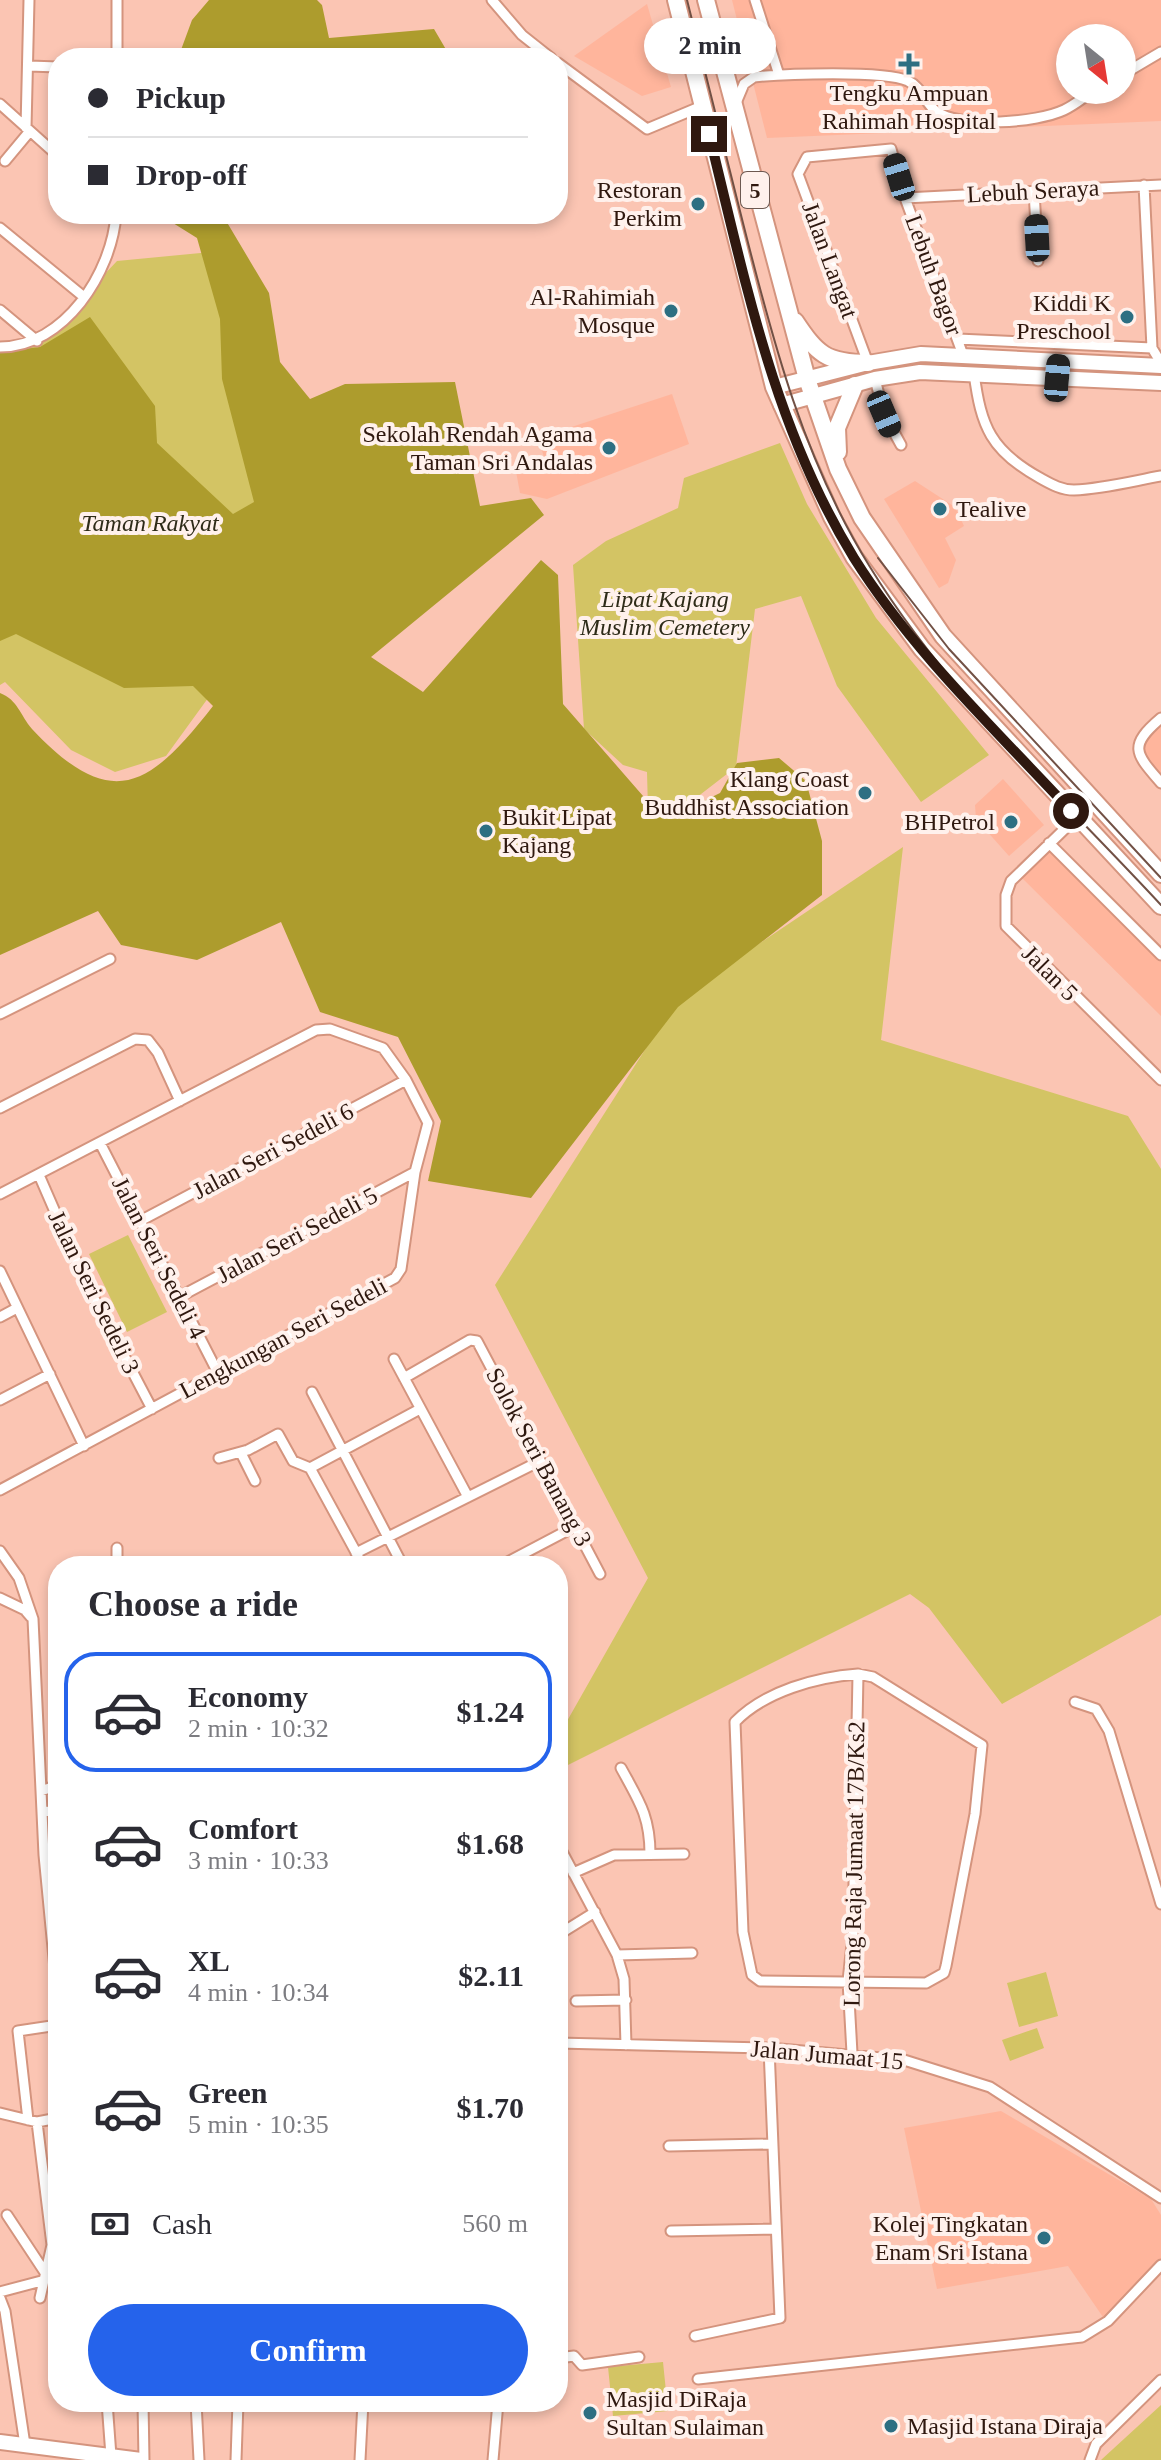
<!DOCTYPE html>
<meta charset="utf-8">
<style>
body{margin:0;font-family:"Times New Roman",serif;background:#f7f7f7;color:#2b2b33;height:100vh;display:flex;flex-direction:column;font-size:30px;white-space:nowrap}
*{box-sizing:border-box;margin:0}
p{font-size:26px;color:#7c7c81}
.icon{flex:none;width:44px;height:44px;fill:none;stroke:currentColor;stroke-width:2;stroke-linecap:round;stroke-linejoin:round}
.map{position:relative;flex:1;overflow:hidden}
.drawer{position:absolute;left:48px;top:1556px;width:520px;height:856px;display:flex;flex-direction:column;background:#fff;border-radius:32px;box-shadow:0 4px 12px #0003}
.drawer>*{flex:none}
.guide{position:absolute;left:48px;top:48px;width:520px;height:176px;border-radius:32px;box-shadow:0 4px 12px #0003;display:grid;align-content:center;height:176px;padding:0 40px;background:#fff}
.needle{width:52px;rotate:150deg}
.tools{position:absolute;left:1056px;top:24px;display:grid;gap:16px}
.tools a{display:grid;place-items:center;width:80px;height:80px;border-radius:50%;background:#fff;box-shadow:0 4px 12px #0003;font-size:40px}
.end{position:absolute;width:36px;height:36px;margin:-18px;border:10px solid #2f180f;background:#fff;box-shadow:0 0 0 4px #fff}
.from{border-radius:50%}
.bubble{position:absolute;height:56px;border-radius:28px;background:#fff;box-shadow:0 4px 12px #0003;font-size:26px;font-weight:700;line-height:56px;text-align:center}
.car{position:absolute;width:24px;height:48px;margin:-24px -12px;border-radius:10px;box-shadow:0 0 6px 2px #0007;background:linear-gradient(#222 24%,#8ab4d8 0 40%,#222 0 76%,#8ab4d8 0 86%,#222 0)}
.guide b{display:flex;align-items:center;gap:28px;height:76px;font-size:30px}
.guide b+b{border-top:2px solid #e1e1e2}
.guide i{width:20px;height:20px;background:#2b2b33}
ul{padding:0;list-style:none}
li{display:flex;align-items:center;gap:24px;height:120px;margin:0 16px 12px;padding:0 24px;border:4px solid transparent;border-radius:32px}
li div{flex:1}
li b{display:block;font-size:30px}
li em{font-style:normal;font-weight:700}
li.selected{border-color:#2563eb}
li>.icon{width:72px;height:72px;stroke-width:1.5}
h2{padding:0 40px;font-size:36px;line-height:96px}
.pay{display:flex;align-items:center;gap:20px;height:88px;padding:0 40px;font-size:30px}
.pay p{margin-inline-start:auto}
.primary-button{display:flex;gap:16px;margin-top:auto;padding:16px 40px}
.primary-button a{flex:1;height:92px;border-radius:48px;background:#2563eb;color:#fff;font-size:32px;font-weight:700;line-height:92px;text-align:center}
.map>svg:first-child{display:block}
</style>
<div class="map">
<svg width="1161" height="2460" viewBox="0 0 1161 2460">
<rect width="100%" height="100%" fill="#fbc5b3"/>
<path fill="#ffb59c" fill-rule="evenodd" d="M732 0H1161V121L767 138ZM1070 38H1122V90H1070Z
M647 4 671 87 642 96 574 56Z
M672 394 689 444 547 499 520 493 515 466 544 457 538 438Z
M915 481 955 507 964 526 945 538 956 560 948 583 939 588 884 499Z
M1161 722V777L1141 748 1143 737Z
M1003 779 1044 825 1009 856 976 819 975 805Z
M1050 849 1161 959V1016L1020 876Z
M1001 2111 1151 2199 1161 2215V2261L1105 2320 1068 2266 937 2289 904 2128Z"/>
<path fill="#d3c464" d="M232 250 325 595 256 632 166 756 115 772 71 750 5 682 0 685V343L12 348 52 330 117 261Z
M780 443 807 504 876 618 989 755 921 802 837 686 801 596 755 609 736 767 692 801 648 810 647 772 623 765 584 729 573 565 606 541 678 508 684 478Z
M903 847 881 1040 1128 1116 1161 1169V1615L1002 1704 929 1608 910 1594 558 1770V1737L648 1578 495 1285 678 998Z
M128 1235 167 1312 127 1332 89 1254Z
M1046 1972 1058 2016 1019 2027 1007 1983Z
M1037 2028 1044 2048 1010 2061 1002 2040Z
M663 2362 668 2411 613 2416 608 2367Z
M1161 2405V2460H1101Z"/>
<path fill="#ad9c2d" d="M209 0H317L322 5 329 38 434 29 451 58H178L192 20Z
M173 214H222L269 293 280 362 310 399 345 384 455 382 480 506 531 498 544 515 371 657 423 692 541 560 558 575 563 704 650 804 679 813 720 793 737 763 779 758 806 781 822 841V895L678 1007 531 1198 428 1181 441 1121 398 1037 320 1012 281 922 197 960 121 945 98 911 0 955V693C18 700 20 715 32 729 112 814 150 787 213 706L193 686 124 688 16 634 0 641V352L40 347 90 317 155 406 157 443 233 514 254 502 222 379 220 319 197 238 173 223Z"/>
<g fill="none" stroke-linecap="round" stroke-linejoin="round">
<g stroke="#d4947e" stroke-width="13">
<path id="minor" d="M492 0 522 35 551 58
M755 0 779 75
M117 58V0
M558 63 647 129 702 106
M29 66 58 67
M1122 75 1161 52
M736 103 744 84 754 77C783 74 884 70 908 81 922 87 925 104 937 112 964 128 1036 123 1064 110 1075 105 1085 96 1095 90
M0 104 58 156
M26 128 29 0
M5 161 30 131
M1144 185 1152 348 1161 363
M1034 191 1038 261
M905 198 1161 185
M0 228 84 297
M0 310 37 341
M958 339 1152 348
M0 347C64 347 112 273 116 214
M868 363 798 174 807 157 891 149 905 198 963 355
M974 373C981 427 991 451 1040 478 1051 484 1061 490 1074 490 1103 489 1133 481 1161 476
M875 379 884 414 901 445
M1161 718C1128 746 1135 753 1161 783
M1077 817 1011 881 1006 895V926L1161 1080
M1049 843 1161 955
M0 1014 110 959
M0 1108 135 1039 148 1040 158 1053 180 1101
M100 1143 218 1373
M39 1175 86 1283 152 1409
M0 1194 316 1030 330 1029 383 1048 406 1080 428 1123 415 1172 401 1269 395 1278 0 1490
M140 1221 406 1080
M0 1271 84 1446
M179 1297 415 1172
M0 1317 17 1308
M394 1359 468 1497
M404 1378 470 1340 477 1341 600 1574
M312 1392 403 1566
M0 1400 50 1374
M241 1453 255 1481
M219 1458 248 1450 278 1434 293 1461 310 1468 420 1409
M310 1468 358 1556 359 1566
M117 1548V1566
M0 1551 19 1578 33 1619 44 1855 58 2000
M356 1553 540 1461
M500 1566 576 1526
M0 1598 25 1610 31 1617
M858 1674 873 1677 982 1745 975 1814 946 1966 944 1973 926 1983 760 1981 752 1975 743 1932 735 1722C765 1691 817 1677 858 1674Z
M1075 1702 1096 1709 1109 1731 1161 1904
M621 1768C639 1801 650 1816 650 1854
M41 1791 58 1785
M42 1811 58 1812
M558 1844 617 1955 624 1979 626 2045
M573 1873 614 1855 684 1854
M558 1935 595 1912
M617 1955 692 1953
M576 2001 626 2000
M558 2043 769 2048 904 2060 990 2087 1161 2198
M852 2053 848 1981 853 1935 858 1674
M0 2113 37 2122 58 2118
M28 2120 18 2031 58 2025
M37 2122 52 2245 40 2298
M669 2146 770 2144
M7 2215 46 2274
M671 2231 775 2229
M0 2292 45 2280
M0 2298 5 2311 25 2445
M695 2336 780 2318 769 2048
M558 2358 574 2356 582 2365 639 2357
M698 2379 1082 2337 1108 2321 1161 2265
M107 2402 111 2456
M143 2402 144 2460
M196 2402 199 2460
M236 2460 238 2402
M360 2460 363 2402
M493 2460 498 2402
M1090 2460 1096 2444 1161 2380"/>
</g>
<g stroke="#d4947e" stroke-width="18">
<path id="secondary" d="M774 387 868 363 921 354 1161 366
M781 405 875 379 920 372 1161 383
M0 2442 141 2460"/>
</g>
<g stroke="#d4947e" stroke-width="20">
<path id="trunk" d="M676 0 774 387 832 517 854 557 922 649 1161 906
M706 0 807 379 838 469 862 518 943 636 1161 874
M795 321C817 354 826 363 868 363
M838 452 837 428 855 385"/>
</g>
<use href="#minor" stroke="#fff" stroke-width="9"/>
<use href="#secondary" stroke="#fff" stroke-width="14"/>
<use href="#trunk" stroke="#fff" stroke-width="16"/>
<path stroke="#725145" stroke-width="2" d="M687 0C705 74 724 148 743 223 773 342 804 461 870 567 947 693 1061 797 1161 905
M878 558 949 649 1161 878"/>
</g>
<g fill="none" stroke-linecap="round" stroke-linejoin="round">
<path stroke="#2f180f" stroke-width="10" d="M709 134C745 280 774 428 854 558 913 652 996 730 1071 811"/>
</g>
<g fill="#2d6f82" stroke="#fff1ec" stroke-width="3">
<path d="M905 52h8v8h8v8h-8v8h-8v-8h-8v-8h8z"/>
<circle cx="698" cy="204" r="8"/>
<circle cx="671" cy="311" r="8"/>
<circle cx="1127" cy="317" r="8"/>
<circle cx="609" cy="448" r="8"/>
<circle cx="940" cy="509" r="8"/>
<circle cx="865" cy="793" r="8"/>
<circle cx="1011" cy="822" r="8"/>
<circle cx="486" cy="831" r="8"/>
<circle cx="1044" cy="2238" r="8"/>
<circle cx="590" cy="2413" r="8"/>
<circle cx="891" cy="2426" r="8"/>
</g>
<g text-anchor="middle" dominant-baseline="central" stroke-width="8" stroke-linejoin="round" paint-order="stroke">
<rect fill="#fff1ec" stroke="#6d5951" stroke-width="2" x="741" y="172" width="28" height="36" rx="6"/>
<g font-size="22" font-weight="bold" fill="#2f180f">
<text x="755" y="190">5</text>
</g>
<g font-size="24" fill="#2f180f" stroke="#fff1ec" text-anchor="end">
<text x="909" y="93" text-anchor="middle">Tengku Ampuan<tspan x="909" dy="28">Rahimah Hospital</tspan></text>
<text x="682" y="190">Restoran<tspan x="682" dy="28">Perkim</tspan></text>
<text x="655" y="297">Al-Rahimiah<tspan x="655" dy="28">Mosque</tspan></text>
<text x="1111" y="303">Kiddi K<tspan x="1111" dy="28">Preschool</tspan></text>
<text x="593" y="434">Sekolah Rendah Agama<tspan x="593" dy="28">Taman Sri Andalas</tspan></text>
<text x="956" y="509" text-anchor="start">Tealive</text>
<text x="849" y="779">Klang Coast<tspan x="849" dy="28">Buddhist Association</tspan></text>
<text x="502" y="817" text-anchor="start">Bukit Lipat<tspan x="502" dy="28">Kajang</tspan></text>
<text x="995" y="822">BHPetrol</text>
<text x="1028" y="2224">Kolej Tingkatan<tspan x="1028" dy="28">Enam Sri Istana</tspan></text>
<text x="606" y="2399" text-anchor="start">Masjid DiRaja<tspan x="606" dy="28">Sultan Sulaiman</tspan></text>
<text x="907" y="2426" text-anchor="start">Masjid Istana Diraja</text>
</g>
<g font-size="24" fill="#2f180f" stroke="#fff1ec">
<text transform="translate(1033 191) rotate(-3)">Lebuh Seraya</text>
<text transform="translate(830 260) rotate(70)">Jalan Langat</text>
<text transform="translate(934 275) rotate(70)">Lebuh Bagor</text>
<text transform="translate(1050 973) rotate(45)">Jalan 5</text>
<text transform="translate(273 1151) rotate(-28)">Jalan Seri Sedeli 6</text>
<text transform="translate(297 1235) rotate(-28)">Jalan Seri Sedeli 5</text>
<text transform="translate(159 1258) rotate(63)">Jalan Seri Sedeli 4</text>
<text transform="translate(94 1292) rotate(64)">Jalan Seri Sedeli 3</text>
<text transform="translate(283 1338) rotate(-28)">Lengkungan Seri Sedeli</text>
<text transform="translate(539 1457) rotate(62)">Solok Seri Banang 3</text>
<text transform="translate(854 1864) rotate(-89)">Lorong Raja Jumaat 17B/Ks2</text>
<text transform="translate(827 2055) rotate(5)">Jalan Jumaat 15</text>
</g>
<g font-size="24" font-style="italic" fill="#2e2b18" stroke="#fff1ec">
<text x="150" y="523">Taman Rakyat</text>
<text x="665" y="599">Lipat Kajang<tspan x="665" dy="28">Muslim Cemetery</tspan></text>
</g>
</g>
</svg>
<div class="tools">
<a><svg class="needle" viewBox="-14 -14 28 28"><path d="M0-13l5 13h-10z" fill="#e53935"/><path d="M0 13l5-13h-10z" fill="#7c7c81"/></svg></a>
</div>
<i class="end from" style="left:1071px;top:811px"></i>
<i class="end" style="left:709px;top:134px"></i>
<div class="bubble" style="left:644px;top:18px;width:132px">2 min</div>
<i class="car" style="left:899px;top:177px;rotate:343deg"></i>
<i class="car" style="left:1037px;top:238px;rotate:357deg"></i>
<i class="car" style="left:1057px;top:378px;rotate:5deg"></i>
<i class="car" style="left:884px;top:414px;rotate:157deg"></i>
<div class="guide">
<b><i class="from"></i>Pickup</b>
<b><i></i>Drop-off</b>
</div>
<section class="drawer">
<h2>Choose a ride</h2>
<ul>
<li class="selected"><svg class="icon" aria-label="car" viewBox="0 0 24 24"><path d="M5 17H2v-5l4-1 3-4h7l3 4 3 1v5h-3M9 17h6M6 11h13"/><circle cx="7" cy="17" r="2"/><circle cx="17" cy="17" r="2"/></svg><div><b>Economy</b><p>2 min · 10:32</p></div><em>$1.24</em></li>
<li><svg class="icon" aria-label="car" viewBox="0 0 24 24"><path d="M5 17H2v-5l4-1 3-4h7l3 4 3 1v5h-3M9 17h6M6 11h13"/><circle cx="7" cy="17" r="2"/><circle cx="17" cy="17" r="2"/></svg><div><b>Comfort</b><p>3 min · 10:33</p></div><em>$1.68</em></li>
<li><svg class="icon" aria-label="car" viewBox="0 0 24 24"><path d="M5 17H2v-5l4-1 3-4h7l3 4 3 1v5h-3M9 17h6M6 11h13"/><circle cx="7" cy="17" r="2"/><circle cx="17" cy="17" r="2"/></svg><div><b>XL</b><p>4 min · 10:34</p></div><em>$2.11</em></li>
<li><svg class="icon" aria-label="car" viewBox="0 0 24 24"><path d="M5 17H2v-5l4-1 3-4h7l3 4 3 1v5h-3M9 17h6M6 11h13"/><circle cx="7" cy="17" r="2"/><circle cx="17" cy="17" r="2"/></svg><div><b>Green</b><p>5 min · 10:35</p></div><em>$1.70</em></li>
</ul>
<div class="pay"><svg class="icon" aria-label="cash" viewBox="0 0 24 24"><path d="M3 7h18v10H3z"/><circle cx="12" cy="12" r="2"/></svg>Cash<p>560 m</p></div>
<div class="primary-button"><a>Confirm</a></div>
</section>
</div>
